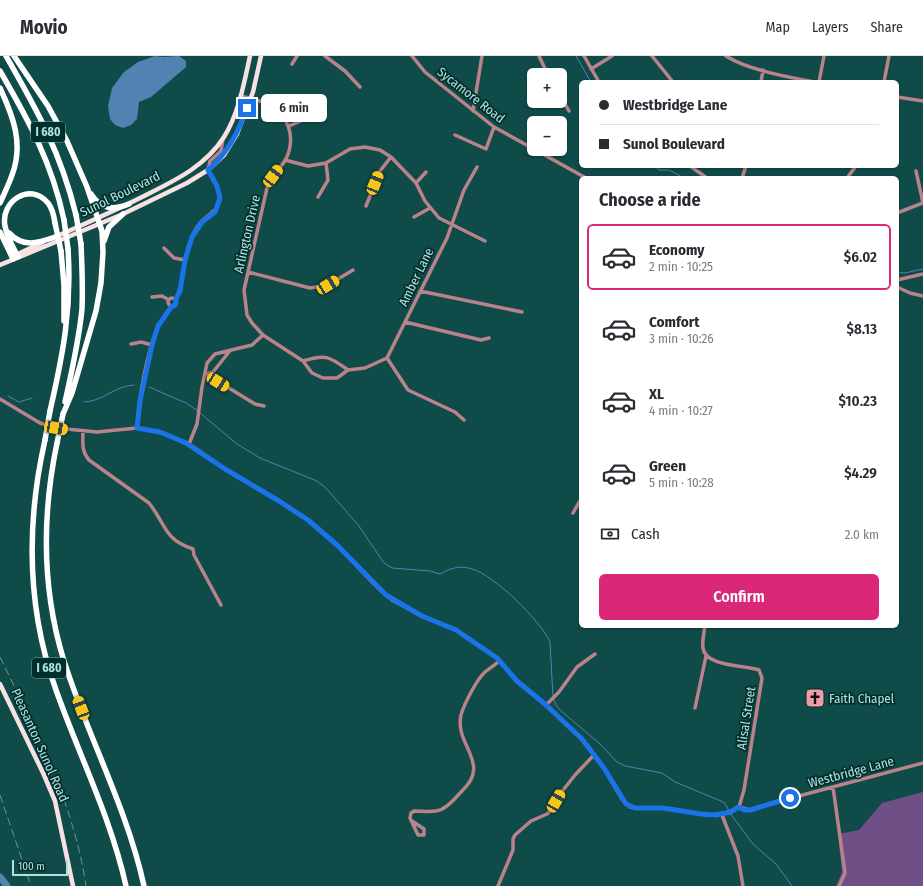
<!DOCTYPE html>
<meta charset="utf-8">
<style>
body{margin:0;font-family:"Fira Sans Condensed",sans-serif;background:#f2f2f3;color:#2b2b33;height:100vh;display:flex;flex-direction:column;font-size:15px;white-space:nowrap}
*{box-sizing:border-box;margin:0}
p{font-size:13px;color:#7c7c81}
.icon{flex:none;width:22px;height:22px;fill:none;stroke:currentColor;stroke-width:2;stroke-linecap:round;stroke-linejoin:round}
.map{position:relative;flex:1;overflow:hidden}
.side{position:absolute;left:579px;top:120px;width:320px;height:452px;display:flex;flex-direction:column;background:#fff;border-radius:6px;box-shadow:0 1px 3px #0004}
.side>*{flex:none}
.top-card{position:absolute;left:579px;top:24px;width:320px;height:88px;border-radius:6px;box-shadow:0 1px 3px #0004;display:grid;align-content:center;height:88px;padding:0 20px;background:#fff}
.tools{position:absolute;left:527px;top:12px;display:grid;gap:8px}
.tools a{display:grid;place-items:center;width:40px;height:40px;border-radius:6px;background:#fff;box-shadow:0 1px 3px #0004;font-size:20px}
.scale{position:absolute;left:12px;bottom:10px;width:56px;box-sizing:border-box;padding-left:4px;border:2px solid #b2e1dd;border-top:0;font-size:11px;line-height:14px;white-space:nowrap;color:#b2e1dd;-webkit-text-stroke:3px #002f2d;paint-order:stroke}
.end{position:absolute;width:18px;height:18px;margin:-9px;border:5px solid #1a73e8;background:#fff;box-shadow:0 0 0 2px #fff}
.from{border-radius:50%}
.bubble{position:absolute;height:28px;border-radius:6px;background:#fff;box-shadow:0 1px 3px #0004;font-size:13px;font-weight:600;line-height:28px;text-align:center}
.car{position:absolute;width:12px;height:24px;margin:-12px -6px;border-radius:5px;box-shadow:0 0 3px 1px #0007;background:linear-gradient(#f5c518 24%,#345 0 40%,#f5c518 0 76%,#345 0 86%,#f5c518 0)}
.top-card b{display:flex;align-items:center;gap:14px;height:38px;font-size:15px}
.top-card b+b{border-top:1px solid #e1e1e2}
.top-card i{width:10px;height:10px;background:#2b2b33}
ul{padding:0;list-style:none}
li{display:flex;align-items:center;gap:12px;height:66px;margin:0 8px 6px;padding:0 12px;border:2px solid transparent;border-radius:6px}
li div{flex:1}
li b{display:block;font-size:15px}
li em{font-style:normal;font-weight:600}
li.selected{border-color:#db2777}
li>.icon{width:36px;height:36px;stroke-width:1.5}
h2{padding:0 20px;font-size:18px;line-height:48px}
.pay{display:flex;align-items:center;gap:10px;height:44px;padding:0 20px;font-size:15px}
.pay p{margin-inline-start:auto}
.cta{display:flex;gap:8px;margin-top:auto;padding:8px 20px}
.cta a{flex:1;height:46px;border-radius:6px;background:#db2777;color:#fff;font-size:16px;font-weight:600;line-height:46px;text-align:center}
header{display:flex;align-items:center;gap:24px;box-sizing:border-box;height:56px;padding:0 20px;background:#fff;border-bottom:1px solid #e1e1e2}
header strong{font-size:19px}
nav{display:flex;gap:22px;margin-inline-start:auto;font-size:14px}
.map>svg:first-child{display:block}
</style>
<header>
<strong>Movio</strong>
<nav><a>Map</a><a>Layers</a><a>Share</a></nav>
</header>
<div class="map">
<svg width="923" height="830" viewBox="0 0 923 830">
<rect width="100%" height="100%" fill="#0f4b48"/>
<path fill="#6e4f86" d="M923 736V830H836L842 816 838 778 859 774 882 747Z"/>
<path fill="#5082b2" d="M155 0 163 1 179 0 186 5V11L151 41 139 46 137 63 131 69 123 72 115 69 110 63 108 50 112 32 124 16 138 6Z"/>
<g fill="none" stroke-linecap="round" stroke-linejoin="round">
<path stroke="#5082b2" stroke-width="1" d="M576 0 591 26
M655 110 659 114H669L684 122
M897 216 905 217 923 213
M149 331 186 347 198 355
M8 340 19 346 32 342
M84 346C102 346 116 329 134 329
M200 357 237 388 260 402 317 425 326 432 359 470 384 507 392 512 430 515 440 518C451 512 460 509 472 513 494 519 541 565 550 586L553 641
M554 644 556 649 560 654 600 688 617 706 625 710 662 717 675 726 721 745 725 747 729 755
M730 757 753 788 776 808 792 830"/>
<path stroke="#5082b2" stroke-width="7" d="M0 821 7 830"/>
<path stroke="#ba838c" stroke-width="3.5" d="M325 0 345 15 360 31
M412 0 425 16 494 71 586 122
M539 0 548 19
M584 0 599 26
M652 0 673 26
M726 0C748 14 788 21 814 26
M292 8 297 0
M591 13 612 0
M761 26 763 14
M819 26 824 0
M884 26 889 0
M560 39 569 55
M240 40C249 42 259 44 268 48 289 58 296 82 286 103 280 113 271 121 267 132L244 234 247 259 252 267 263 279 303 305 312 317 323 322H337L348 314 365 312 387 302 447 182 464 134 477 111
M897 41 923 45
M473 55 482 0
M289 70 303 64
M455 79 486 93 494 71
M285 104 308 110 326 107 350 93 365 91 380 94 391 101 416 127 425 145 439 162 485 185
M690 110 707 122
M916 115 923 147
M742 122 746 110
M847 122 856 110
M416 127 426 116
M318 141 328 124 326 107
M366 150 380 115 391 101
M897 157 923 147
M414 161 430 152
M164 192 174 202 185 204
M248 216 310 232 328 229 353 214
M897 224 923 218
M897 231 910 237 923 240
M420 235 522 256
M152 241 162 240 169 244
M168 246a4 4 0 1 1 8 0a4 4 0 1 1-8 0Z
M176 243C185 224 183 200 192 181 194 176 198 169 202 165 209 158 219 154 220 142 220 132 212 122 208 114L210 105 221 95 223 83
M405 266 481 284 489 282
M131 288 141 286 152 289
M387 302 408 334 455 356 464 364
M303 305C325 298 329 300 348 314
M206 318 255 348 264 350
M206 318 213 316 229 296
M0 343 40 367 56 372 97 376 137 372 160 376 173 381 189 388 225 413 279 445 308 464 337 489 374 528 392 544 422 560 456 574 497 602 517 625 546 649 582 683 604 712 622 743 630 751C641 754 651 751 662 752 690 754 712 767 739 751
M137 372C139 341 146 300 158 271 161 264 167 257 172 250
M83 375C83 386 81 395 89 404L149 447C166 468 163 483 193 493L194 499 221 549
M189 388 197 368 202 331 207 307 215 298 252 289 263 279
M573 457 581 443
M705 570C704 577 702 585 703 592 705 611 746 609 759 614L762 622 744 734 739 751
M546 649 559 636 577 611 595 598
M695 652 706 600
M833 731 845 817 839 830
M739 751 750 754 765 749 923 707
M722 759 738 800 743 830
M412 765 424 773V779H418L410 762 411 757 414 755C421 755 429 756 436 755 446 754 455 742 462 735 492 707 454 689 461 659 464 648 477 623 485 616 490 612 495 609 499 605
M498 830 513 794V783L515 779 531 765 547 758 553 752 560 738 575 719 594 699"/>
<path stroke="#f8e1e3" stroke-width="4.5" d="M55 181C87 167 119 153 150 137 178 123 206 109 224 81 239 57 244 27 250 0
M18 201 20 197 43 186
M0 209 123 158 187 127 208 114 224 99 237 78 253 36 261 0
M0 628 44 719 55 745 73 830"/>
<path stroke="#fff" stroke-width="5.5" d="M6 0C37 54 61 97 76 159
M14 0 48 50 67 85 87 131 102 175 103 196 101 227 96 255 72 337 63 358
M0 15C29 65 52 107 64 164
M0 32C13 60 24 88 12 119 9 128 4 138 0 147
M91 138C101 154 114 154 129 148
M0 176 13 203
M9 177C23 192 38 187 55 181
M104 185 109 171 123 158
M61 195 64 229V265
M18 201C13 191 7 181 5 170 0 146 30 125 48 147 52 152 54 160 55 167
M65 346C72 315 79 284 82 253 83 231 82 210 81 188
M50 355C63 298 72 253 68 193
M45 384C26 468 27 553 56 634 79 699 111 762 126 830
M57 387C42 459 42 534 64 605 88 681 127 752 144 830"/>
<path stroke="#619793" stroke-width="1" stroke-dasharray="8 4" stroke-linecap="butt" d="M0 601C36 675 74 748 86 830
M0 739 31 830"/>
<path stroke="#fff" stroke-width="5.5" d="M76 159 81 188
M64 164 68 193
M55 167 61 195
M45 384 50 355
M57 387 63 358"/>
</g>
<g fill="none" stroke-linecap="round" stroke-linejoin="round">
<path stroke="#1a73e8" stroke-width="5" d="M247 52C238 77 228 96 208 114L217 130 220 142 215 156 202 166 192 181 185 204 180 235 176 243V247L174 250H172L158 270 152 289 140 345 137 372 160 376 186 387 225 413 279 445 308 464 337 489 386 539 422 560 456 574 497 602 517 625 546 649 582 683 604 712 626 748 635 752H663L701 758 716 759 731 756 738 751 744 754H750L790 742"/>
</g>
<defs>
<g id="church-square" transform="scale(1)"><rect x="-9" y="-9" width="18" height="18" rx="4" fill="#f39aa9" stroke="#002f2d"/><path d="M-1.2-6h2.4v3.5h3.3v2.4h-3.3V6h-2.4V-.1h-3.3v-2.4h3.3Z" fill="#111"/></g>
</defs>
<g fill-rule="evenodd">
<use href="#church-square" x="815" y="642"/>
</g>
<g text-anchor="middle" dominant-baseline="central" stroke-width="3.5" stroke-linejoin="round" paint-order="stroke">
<g fill="#002f2d" stroke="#7daca8" stroke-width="1">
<rect x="31" y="66" width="34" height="20" rx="3"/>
<rect x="32" y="602" width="34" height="20" rx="3"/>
</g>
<g font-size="12" font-weight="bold" fill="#b2e1dd">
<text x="48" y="76">I 680</text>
<text x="49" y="612">I 680</text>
</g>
<g font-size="13" fill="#b2e1dd" stroke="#002f2d">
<text transform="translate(471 39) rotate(38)">Sycamore Road</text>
<text transform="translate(120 138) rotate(-26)">Sunol Boulevard</text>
<text transform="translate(247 178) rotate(-77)">Arlington Drive</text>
<text transform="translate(416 221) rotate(-64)">Amber Lane</text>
<text transform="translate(746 662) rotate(-81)">Alisal Street</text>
<text transform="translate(40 689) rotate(66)">Pleasanton Sunol Road</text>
<text transform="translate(851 716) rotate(-15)">Westbridge Lane</text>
</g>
<g font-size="13" fill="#b2e1dd" stroke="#002f2d" text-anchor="start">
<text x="829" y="642">Faith Chapel</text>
</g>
</g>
</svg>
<div class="tools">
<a>+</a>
<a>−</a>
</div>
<div class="scale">100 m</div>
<i class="end from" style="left:790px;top:742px"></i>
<i class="end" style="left:247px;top:52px"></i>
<div class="bubble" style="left:261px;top:38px;width:66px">6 min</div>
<i class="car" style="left:273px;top:120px;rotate:37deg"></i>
<i class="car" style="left:375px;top:127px;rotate:22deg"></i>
<i class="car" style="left:328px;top:229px;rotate:59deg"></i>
<i class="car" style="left:218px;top:326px;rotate:122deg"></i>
<i class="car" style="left:56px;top:372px;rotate:100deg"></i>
<i class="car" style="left:81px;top:652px;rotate:339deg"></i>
<i class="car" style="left:556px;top:745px;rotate:30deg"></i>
<div class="top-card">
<b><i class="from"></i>Westbridge Lane</b>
<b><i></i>Sunol Boulevard</b>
</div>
<section class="side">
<h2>Choose a ride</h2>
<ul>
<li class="selected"><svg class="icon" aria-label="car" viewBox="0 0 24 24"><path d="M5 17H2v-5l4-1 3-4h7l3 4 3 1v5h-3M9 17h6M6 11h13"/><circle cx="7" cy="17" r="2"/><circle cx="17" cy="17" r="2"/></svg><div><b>Economy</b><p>2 min · 10:25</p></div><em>$6.02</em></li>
<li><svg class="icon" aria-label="car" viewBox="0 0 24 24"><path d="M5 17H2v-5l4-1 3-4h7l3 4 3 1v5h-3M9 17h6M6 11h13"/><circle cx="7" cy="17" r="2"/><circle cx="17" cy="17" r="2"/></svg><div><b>Comfort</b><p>3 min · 10:26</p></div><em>$8.13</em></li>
<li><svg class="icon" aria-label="car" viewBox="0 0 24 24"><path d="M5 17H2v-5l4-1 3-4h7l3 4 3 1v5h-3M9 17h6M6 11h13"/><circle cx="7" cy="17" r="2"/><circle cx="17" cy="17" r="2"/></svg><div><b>XL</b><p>4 min · 10:27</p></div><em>$10.23</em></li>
<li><svg class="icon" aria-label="car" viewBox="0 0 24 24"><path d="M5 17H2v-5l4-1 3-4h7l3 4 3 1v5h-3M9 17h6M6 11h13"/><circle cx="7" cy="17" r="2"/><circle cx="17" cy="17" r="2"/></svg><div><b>Green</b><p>5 min · 10:28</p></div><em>$4.29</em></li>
</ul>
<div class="pay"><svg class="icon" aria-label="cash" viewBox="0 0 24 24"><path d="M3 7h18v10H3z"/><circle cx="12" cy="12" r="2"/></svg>Cash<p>2.0 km</p></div>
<div class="cta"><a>Confirm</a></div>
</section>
</div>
